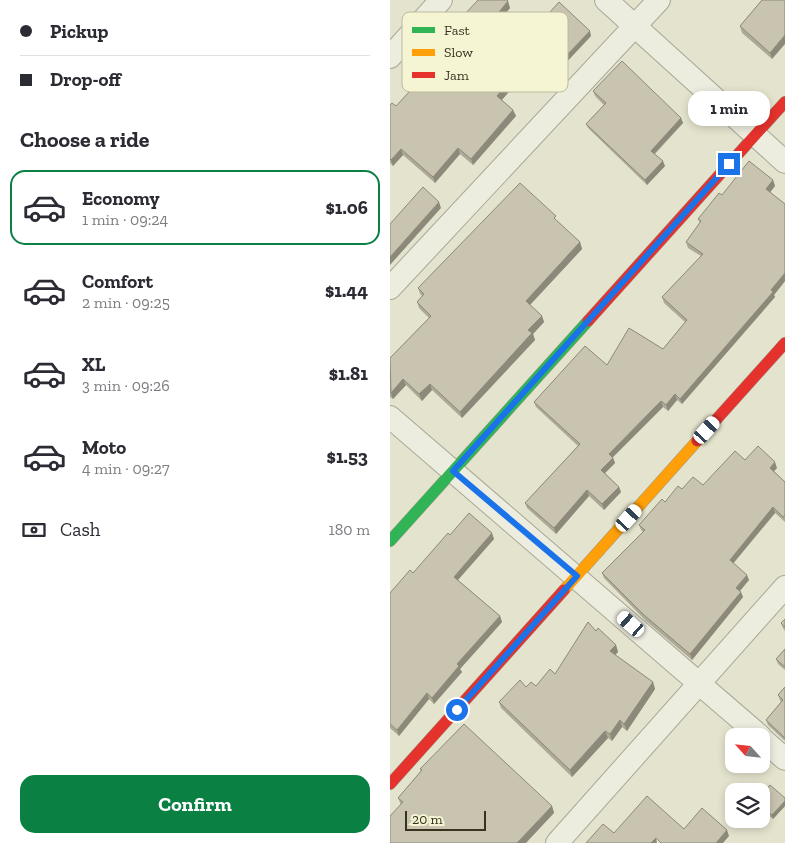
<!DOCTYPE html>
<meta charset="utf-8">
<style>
body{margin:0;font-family:"Zilla Slab",serif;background:#f7f7f7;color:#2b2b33;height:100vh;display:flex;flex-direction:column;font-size:19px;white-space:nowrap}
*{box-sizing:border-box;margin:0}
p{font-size:16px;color:#7c7c81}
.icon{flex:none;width:28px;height:28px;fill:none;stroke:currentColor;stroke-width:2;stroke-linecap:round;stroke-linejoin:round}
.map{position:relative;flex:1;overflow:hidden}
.sheet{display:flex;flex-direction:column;background:#fff;width:390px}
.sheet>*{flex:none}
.guide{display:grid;align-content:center;height:110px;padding:0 20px;background:#fff}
.needle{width:32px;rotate:297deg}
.tools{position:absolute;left:335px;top:728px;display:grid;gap:10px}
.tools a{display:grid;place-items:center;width:45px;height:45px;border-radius:10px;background:#fff;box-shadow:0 2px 8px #0003;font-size:25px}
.scale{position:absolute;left:15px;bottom:12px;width:81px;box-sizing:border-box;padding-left:5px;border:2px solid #39321f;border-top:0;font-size:14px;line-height:18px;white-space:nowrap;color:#39321f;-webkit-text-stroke:4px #f5f5d4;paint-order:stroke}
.end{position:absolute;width:22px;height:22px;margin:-11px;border:6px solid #1a73e8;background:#fff;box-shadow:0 0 0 2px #fff}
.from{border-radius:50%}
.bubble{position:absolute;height:35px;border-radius:15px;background:#fff;box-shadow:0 2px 8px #0003;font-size:16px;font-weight:800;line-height:35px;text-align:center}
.car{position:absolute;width:15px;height:30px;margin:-15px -8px;border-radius:6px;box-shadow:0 0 4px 1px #0007;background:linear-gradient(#fff 24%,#345 0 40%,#fff 0 76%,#345 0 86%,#fff 0)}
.guide b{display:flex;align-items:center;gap:18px;height:48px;font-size:19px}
.guide b+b{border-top:1px solid #e1e1e2}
.guide i{width:12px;height:12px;background:#2b2b33}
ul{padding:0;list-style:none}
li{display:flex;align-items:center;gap:15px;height:75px;margin:0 10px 8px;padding:0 10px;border:2px solid transparent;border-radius:15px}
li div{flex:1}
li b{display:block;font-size:19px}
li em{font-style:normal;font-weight:800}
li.current{border-color:#0b8043}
li>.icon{width:45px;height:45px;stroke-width:1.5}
h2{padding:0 20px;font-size:22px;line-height:60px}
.pay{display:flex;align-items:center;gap:12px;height:55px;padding:0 20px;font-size:19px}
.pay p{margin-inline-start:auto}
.primary-button{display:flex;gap:10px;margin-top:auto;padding:10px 20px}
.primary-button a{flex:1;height:58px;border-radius:15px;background:#0b8043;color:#fff;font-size:20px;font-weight:800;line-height:58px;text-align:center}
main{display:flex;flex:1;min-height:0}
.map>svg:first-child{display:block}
</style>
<main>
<section class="sheet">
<div class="guide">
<b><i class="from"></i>Pickup</b>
<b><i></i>Drop-off</b>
</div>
<h2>Choose a ride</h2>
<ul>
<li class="current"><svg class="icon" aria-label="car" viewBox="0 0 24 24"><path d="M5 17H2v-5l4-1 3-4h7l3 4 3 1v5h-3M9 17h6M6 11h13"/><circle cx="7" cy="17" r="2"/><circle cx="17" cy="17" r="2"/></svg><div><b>Economy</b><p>1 min · 09:24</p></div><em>$1.06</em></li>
<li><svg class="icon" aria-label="car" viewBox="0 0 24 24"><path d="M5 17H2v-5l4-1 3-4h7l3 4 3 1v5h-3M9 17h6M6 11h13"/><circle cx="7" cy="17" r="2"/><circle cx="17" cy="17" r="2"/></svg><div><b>Comfort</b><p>2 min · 09:25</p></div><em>$1.44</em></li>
<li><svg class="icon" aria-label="car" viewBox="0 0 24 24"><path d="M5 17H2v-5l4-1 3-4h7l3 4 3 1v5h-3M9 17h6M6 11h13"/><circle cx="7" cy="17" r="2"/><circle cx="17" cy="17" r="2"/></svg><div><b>XL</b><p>3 min · 09:26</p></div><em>$1.81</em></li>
<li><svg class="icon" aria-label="car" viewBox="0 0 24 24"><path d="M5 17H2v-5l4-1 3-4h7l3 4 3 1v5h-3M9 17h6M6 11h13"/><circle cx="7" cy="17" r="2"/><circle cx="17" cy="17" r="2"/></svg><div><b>Moto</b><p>4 min · 09:27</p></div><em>$1.53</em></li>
</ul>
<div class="pay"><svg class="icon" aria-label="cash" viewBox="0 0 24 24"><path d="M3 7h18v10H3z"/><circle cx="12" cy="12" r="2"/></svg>Cash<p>180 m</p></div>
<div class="primary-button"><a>Confirm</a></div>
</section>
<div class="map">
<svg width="395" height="843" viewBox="0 0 395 843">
<rect width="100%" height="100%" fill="#e4e4ce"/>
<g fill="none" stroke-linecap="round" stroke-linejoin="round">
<g stroke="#a9a897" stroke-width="24">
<path id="street" d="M216 0 395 162
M0 57 51 0
M0 288 269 0
M0 417 370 736
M371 738 395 759
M167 843 395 587"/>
</g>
<g stroke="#999786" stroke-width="12">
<path id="fast" d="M0 541 198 321"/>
</g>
<g stroke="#999786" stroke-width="12">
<path id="slow" d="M174 590 307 441"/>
</g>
<g stroke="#999786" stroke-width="12">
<path id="jam" d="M198 321 395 102
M307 441 395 343
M0 784 174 590"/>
</g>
<use href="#street" stroke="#ececdf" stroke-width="22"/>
<use href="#fast" stroke="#30b455" stroke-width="11"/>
<use href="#slow" stroke="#ff9f0a" stroke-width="11"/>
<use href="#jam" stroke="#e5322d" stroke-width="11"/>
</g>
<path fill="#aca996" d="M372 0 382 59 352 33 350 26Z
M120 8 86 50 120 80 123 87 112 100 123 110 126 116 83 165 70 154 45 183 13 155 3 166 0 163V105L6 106 33 78 30 74 27 67 75 19 74 15Z
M201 36 154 86 126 57 124 52Z
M203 91 291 118 293 123 265 154 275 166 257 185 198 128 196 124 214 105 205 96Z
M383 180 385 186 380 192 395 204V281L384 295 385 297 292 404 287 400 278 411 273 407 223 457 225 463 215 473 229 487 231 492 214 510 199 496 166 534 137 508 135 503 188 446 146 407 144 402 217 365 273 349 295 322 274 303 272 297 311 256 298 248 296 242 310 223 308 219 332 195Z
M168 222 190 242 192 249 140 305 152 316 154 322 143 334 145 340 72 418 42 390 32 401 16 385 3 399 0 397V358L39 318 29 308 27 302 32 296 30 294 28 288Z
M355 460 387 468 384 471 395 482V522L385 513 343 563 359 580 350 591 353 597 302 660 256 621 214 578 212 573 253 532 251 530 249 525 275 502 292 489 313 485Z
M60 535 104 539 68 580 110 616 112 622 70 669 72 672 44 704 39 699 9 736 0 728V593L23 573Z
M395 619V631L393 628 391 623Z
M206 631 226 645 228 652 225 655 263 682 265 689 237 731 232 727 222 741 218 738 182 777 111 708 109 702 136 687 146 686 165 674Z
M395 649V670L388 664 386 659Z
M395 687V741L378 725 376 720 391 702 390 700 388 695Z
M30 769 162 806 164 813 11 805 8 798 31 771Z
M371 795 395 798V806L383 819 371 809Z"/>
<path fill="#8c897a" d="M118 1 120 8 83 53 81 46Z
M200 31 201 36 154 86 152 81Z
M395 35V44L382 59 380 53Z
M120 80 123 87 110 102 107 96Z
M123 110 126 116 83 165 81 159Z
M291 118 293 123 263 155 261 151Z
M68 148 70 154 45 183 43 177Z
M11 149 13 155 3 166 1 160Z
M273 161 275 166 257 185 255 180Z
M383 180 385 186 378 195 376 189Z
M49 202 51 208 0 265V257Z
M190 242 192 249 138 307 136 301Z
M395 273V281L384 295 385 297 292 404 290 399Z
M152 316 154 322 143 334 145 340 72 418 70 412 138 330Z
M13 379 16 385 3 399 1 393Z
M40 384 42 390 32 401 29 394Z
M285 394 287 400 278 411 276 405Z
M271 401 273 407 221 459 219 454Z
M223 458 225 463 213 475 211 470Z
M385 462 387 468 382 473 380 468Z
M229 487 231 492 214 510 212 504Z
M197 490 199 496 166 534 164 528Z
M383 507 385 513 342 565 340 560Z
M102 533 104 539 66 582 64 577Z
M357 575 359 580 348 593 346 588Z
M351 592 353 597 302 660 300 654Z
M110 616 112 622 70 669 72 672 44 704 42 698 67 664Z
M226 645 228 652 222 658 220 651Z
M263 682 265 689 237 731 234 724Z
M37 693 39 699 9 736 7 730Z
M230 720 232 727 222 741 220 734Z
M215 731 218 738 182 777 180 770Z
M395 801V806L383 819 382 815Z
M162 806 164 813 136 843H127Z
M337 830 339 836 333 843H326Z
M266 838 267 843H261Z"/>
<path fill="#c8c4af" stroke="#8c897a" d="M88 0H117L118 1 81 46 120 80 107 96 123 110 81 159 68 148 43 177 11 149 1 160 0 159V105L2 103 6 106 35 75 27 67 77 18 74 15Z
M372 0H395V35L380 53 350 26Z
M169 2 200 31 152 81 124 52Z
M232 61 291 118 261 151 273 161 255 180 196 124 216 103 203 91Z
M359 161 383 180 376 189 395 204V273L381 290 383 292 290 399 285 394 276 405 271 401 219 454 223 458 211 470 229 487 212 504 197 490 164 528 135 503 190 444 144 402 195 346 217 365 239 328 273 349 297 320 272 297 313 254 296 242 311 221 308 219 329 193 332 195Z
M130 183 166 216 164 218 190 242 136 301 152 316 138 330 142 333 70 412 40 384 29 394 13 379 1 393 0 358 41 316 27 302 34 294 28 288Z
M33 187 49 202 0 257V224Z
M368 446 385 462 380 468 395 482V515L393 517 383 507 340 560 357 575 346 588 351 592 300 654 254 615 212 573 255 530 249 525 272 499 275 502 288 486 292 489 303 477 313 485 345 451 355 460Z
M79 513 102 533 64 577 110 616 67 664 69 666 42 698 37 693 7 730 0 724V593L20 570 23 573 58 533 60 535Z
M395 619V627L391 623Z
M198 622 206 631 208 628 226 645 220 651 263 682 234 724 230 720 220 734 215 731 180 770 109 702 130 680 136 687 141 682 146 686 160 669 165 674Z
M395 649V667L386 659Z
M395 687V738L376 720 393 700 388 695Z
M74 724 162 806 127 843H0V816L13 802 8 798 32 770 30 769Z
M380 785 395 798V801L382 815 371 806V795Z
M257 796 294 829 312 808 337 830 326 843H271L266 838 261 843H196L213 824 224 833Z"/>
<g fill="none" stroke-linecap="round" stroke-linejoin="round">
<path stroke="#1a73e8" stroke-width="6" d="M67 710 187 576 63 471 339 164"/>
</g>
<rect x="12" y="12" width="166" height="80" rx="8" fill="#f5f5d4" stroke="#bdba9e" stroke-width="1"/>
<rect x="22" y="27" width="23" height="6" fill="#30b455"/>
<rect x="22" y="49" width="23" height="7" fill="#ff9f0a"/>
<rect x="22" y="72" width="23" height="6" fill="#e5322d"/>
<g font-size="14" fill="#39321f">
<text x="54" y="35">Fast</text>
<text x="54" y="57">Slow</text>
<text x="54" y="80">Jam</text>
</g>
</svg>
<div class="tools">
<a><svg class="needle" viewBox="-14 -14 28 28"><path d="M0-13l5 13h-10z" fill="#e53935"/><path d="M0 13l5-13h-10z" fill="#7c7c81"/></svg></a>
<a><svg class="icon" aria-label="layers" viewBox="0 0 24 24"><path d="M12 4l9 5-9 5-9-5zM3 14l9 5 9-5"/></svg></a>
</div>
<div class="scale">20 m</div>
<i class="end from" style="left:67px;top:710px"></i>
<i class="end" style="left:339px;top:164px"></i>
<div class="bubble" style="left:298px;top:91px;width:82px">1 min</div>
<i class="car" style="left:317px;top:430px;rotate:42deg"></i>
<i class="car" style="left:239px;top:518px;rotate:42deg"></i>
<i class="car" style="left:241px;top:624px;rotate:311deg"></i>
</div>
</main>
